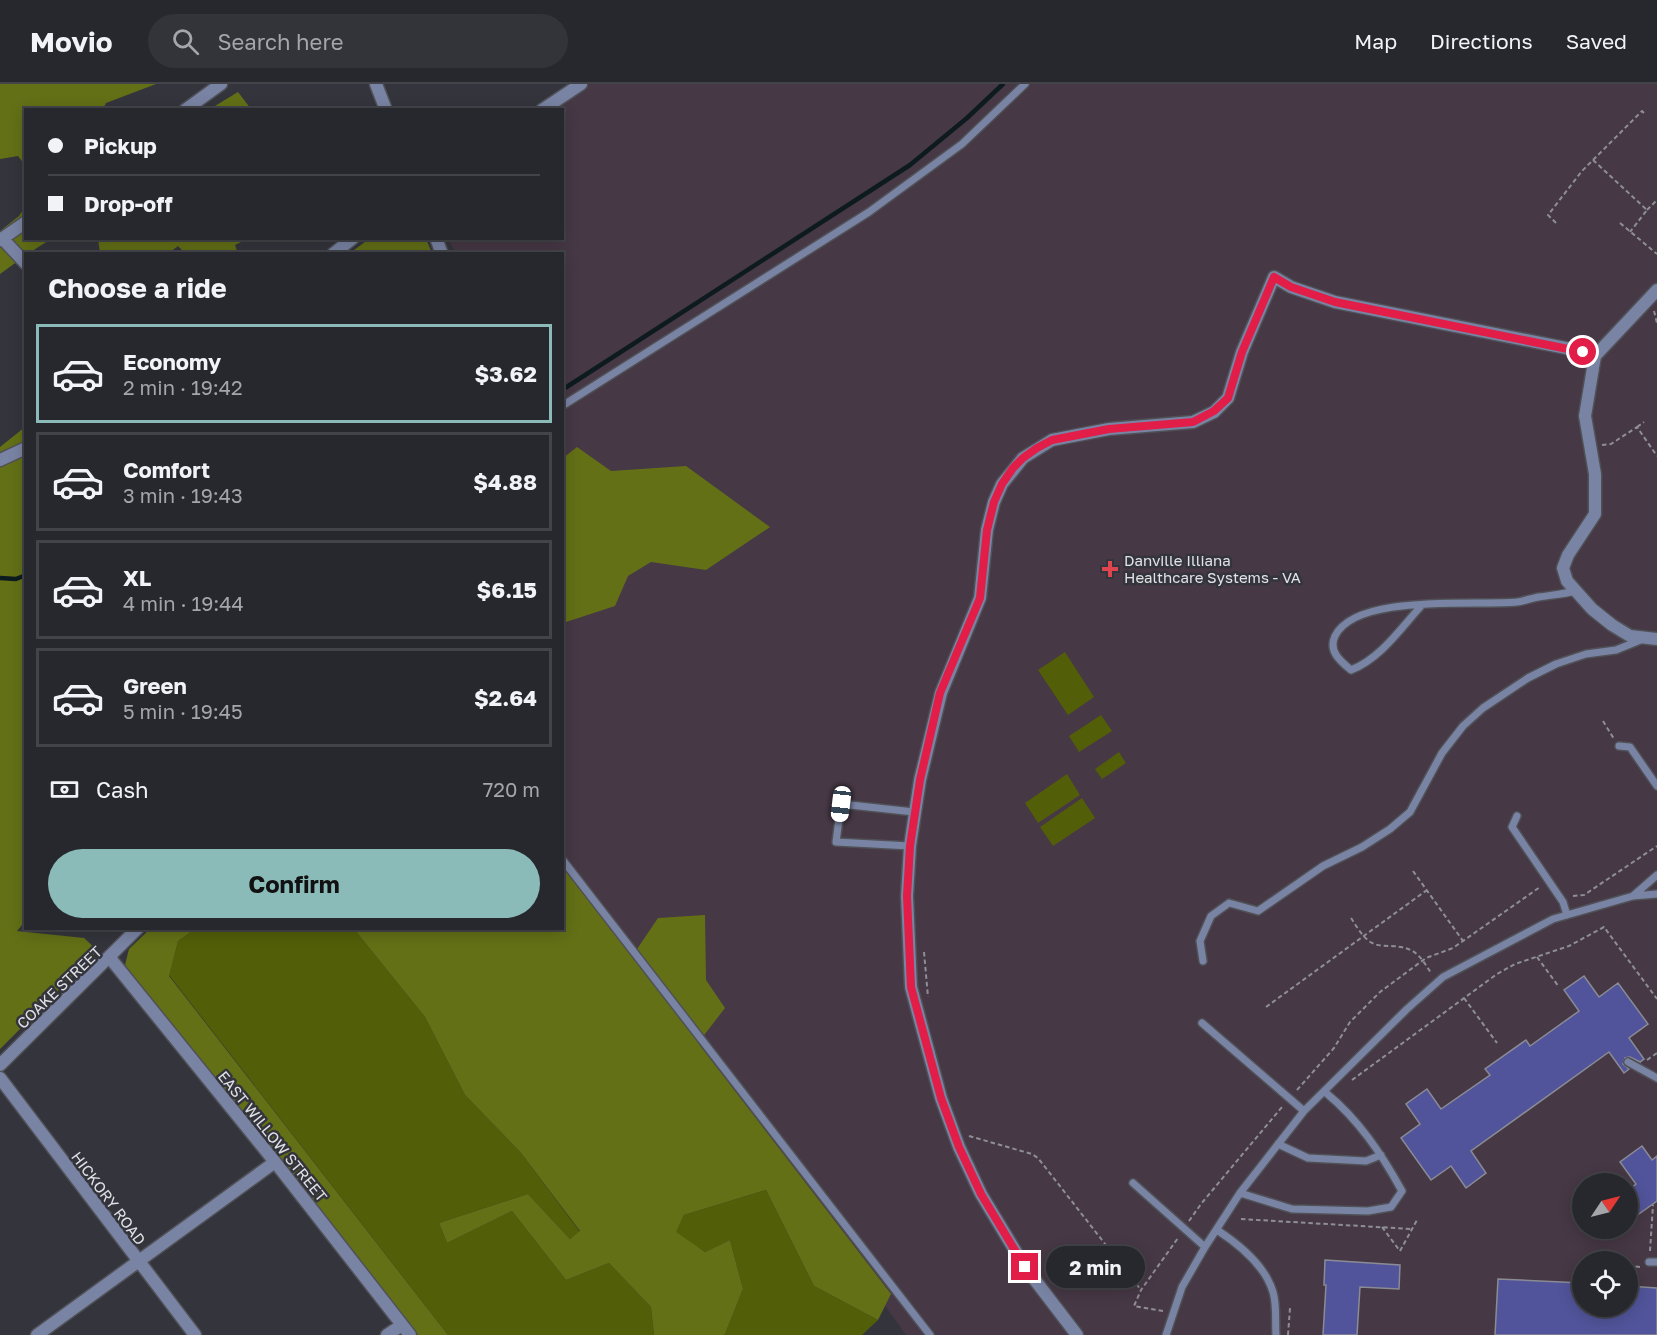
<!DOCTYPE html>
<meta charset="utf-8">
<style>
body{margin:0;font-family:"Golos Text",sans-serif;background:#333439;color:#f1f3f6;height:100vh;display:flex;flex-direction:column;font-size:22px;white-space:nowrap}
*{box-sizing:border-box;margin:0}
p{font-size:20px;color:#a4a6aa}
.icon{flex:none;width:33px;height:33px;fill:none;stroke:currentColor;stroke-width:2;stroke-linecap:round;stroke-linejoin:round}
.map{position:relative;flex:1;overflow:hidden}
.sheet{position:absolute;left:24px;top:168px;width:540px;height:678px;display:flex;flex-direction:column;background:#27282d;border-radius:0px;box-shadow:0 3px 15px #0003,0 0 0 2px #434449}
.sheet>*{flex:none}
.top-card{position:absolute;left:24px;top:24px;width:540px;height:132px;border-radius:0px;box-shadow:0 3px 15px #0003,0 0 0 2px #434449;display:grid;align-content:center;height:132px;padding:0 24px;background:#27282d}
.needle{width:39px;rotate:55deg}
.controls{position:absolute;left:1572px;top:1089px;display:grid;gap:12px}
.controls a{display:grid;place-items:center;width:66px;height:66px;border-radius:50%;background:#27282d;box-shadow:0 3px 15px #0003,0 0 0 2px #434449;font-size:30px}
.end{position:absolute;width:27px;height:27px;margin:-14px;border:8px solid #e11d48;background:#fff;box-shadow:0 0 0 3px #fff}
.from{border-radius:50%}
.bubble{position:absolute;height:42px;border-radius:21px;background:#27282d;box-shadow:0 3px 15px #0003,0 0 0 2px #434449;font-size:20px;font-weight:700;line-height:42px;text-align:center}
.car{position:absolute;width:18px;height:36px;margin:-18px -9px;border-radius:8px;box-shadow:0 0 4px 2px #0007;background:linear-gradient(#fff 24%,#345 0 40%,#fff 0 76%,#345 0 86%,#fff 0)}
.top-card b{display:flex;align-items:center;gap:21px;height:57px;font-size:22px}
.top-card b+b{border-top:2px solid #434449}
.top-card i{width:15px;height:15px;background:#f1f3f6}
ul{padding:0;list-style:none}
li{display:flex;align-items:center;gap:18px;height:99px;margin:0 12px 9px;padding:0 12px;border:3px solid #434449;border-radius:0px}
li div{flex:1}
li b{display:block;font-size:22px}
li em{font-style:normal;font-weight:700}
li.current{border-color:#8bbbb9}
li>.icon{width:54px;height:54px;stroke-width:1.5}
h2{padding:0 24px;font-size:27px;line-height:72px}
.pay{display:flex;align-items:center;gap:15px;height:66px;padding:0 24px;font-size:22px}
.pay p{margin-inline-start:auto}
.button{display:flex;gap:12px;margin-top:auto;padding:12px 24px}
.button a{flex:1;height:69px;border-radius:36px;background:#8bbbb9;color:#111;font-size:24px;font-weight:700;line-height:69px;text-align:center}
header{display:flex;align-items:center;gap:36px;box-sizing:border-box;height:84px;padding:0 30px;background:#27282d;border-bottom:2px solid #434449}
header strong{font-size:28px}
nav{display:flex;gap:33px;margin-inline-start:auto;font-size:21px}
.search{width:420px;height:54px;background:#333439;display:flex;align-items:center;gap:15px;box-sizing:border-box;padding:0 21px;border-radius:33px;color:#a4a6aa;font-size:22px}
.map>svg:first-child{display:block}
</style>
<header>
<strong>Movio</strong>
<div class="search"><svg class="icon" aria-label="search" viewBox="0 0 24 24"><circle cx="10" cy="10" r="6"/><path d="M15 15l6 6"/></svg>Search here</div>
<nav><a>Map</a><a>Directions</a><a>Saved</a></nav>
</header>
<div class="map">
<svg width="1657" height="1251" viewBox="0 0 1657 1251">
<rect width="100%" height="100%" fill="#34353c"/>
<path fill="#463845" fill-rule="evenodd" d="M590 0H1657V1251H906L783 1079 563 800 562 170 455 169 449 155 562 154V26L553 25ZM1582 1100H1628V1144H1582ZM1582 1178H1628V1222H1582Z"/>
<path fill="#525e08" d="M1065 568 1094 613 1068 631 1038 586Z
M1101 631 1112 647 1079 668 1069 652Z
M1119 668 1126 679 1102 695 1095 685Z
M1067 690 1080 711 1038 739 1025 719Z
M1082 714 1095 734 1053 762 1040 743Z
M195 845H354L425 933 465 1011 521 1069 580 1148 570 1155 528 1110 439 1139 447 1159 512 1127 566 1196 609 1179 651 1223 654 1251H448L169 891 178 857Z
M766 1106 814 1202 878 1236 862 1251H723L725 1250 743 1205 730 1156 705 1168 675 1149 684 1131Z"/>
<path fill="#637016" d="M0 0H156L106 19 103 25 26 26 25 81 18 72 0 75Z
M238 8 251 25H210Z
M25 123 26 154 51 155 29 169 26 170 25 172 0 190V147L19 132Z
M98 155V154L247 155 235 161 238 170 185 169 178 162 169 169H100Z
M369 155H426L432 169H350Z
M25 343 26 836 17 847 84 854 98 867 0 965V363Z
M577 363 611 387 686 382 770 443 706 486 651 478 628 492 615 522 563 539V374Z
M563 784 633 871 658 834 705 831 706 896 725 924 698 959 891 1210 878 1236 814 1202 766 1106 684 1131 676 1148 705 1168 730 1156 743 1205 725 1250 723 1251H654L651 1223 609 1179 566 1196 512 1127 447 1159 439 1139 528 1110 570 1155 580 1147 521 1069 465 1011 425 933 354 845 562 844Z
M150 845H195L178 857 169 892 448 1251H418L125 881 129 865Z"/>
<g fill="none" stroke-linecap="round" stroke-linejoin="round">
<path stroke="#0d1b20" stroke-width="4.5" d="M562 306 910 81 967 34 1003 0
M0 494 16 495 26 491"/>
</g>
<path fill="#51549a" stroke="#8a8b94" stroke-width="1.5" d="M1584 892 1599 913 1618 899 1648 940 1629 954 1644 975 1640 978 1630 973 1625 974 1623 980 1629 985 1624 989 1609 968 1471 1067 1486 1089 1466 1104 1451 1082 1431 1096 1401 1054 1420 1040 1406 1020 1427 1005 1441 1025 1490 991 1485 985 1526 956 1530 962 1579 927 1564 906Z
M1642 1062 1652 1076 1657 1072V1117L1636 1132 1628 1120V1106L1636 1100 1620 1078Z
M1325 1176 1400 1181 1399 1205 1360 1203 1357 1251H1323L1326 1201H1324Z
M1498 1195 1582 1199V1222H1628V1202L1657 1204V1251H1495Z"/>
<g fill="none" stroke-linecap="round" stroke-linejoin="round">
<g stroke="#505157" stroke-width="10">
<path id="service" d="M562 322 869 128 962 60 1025 0
M1422 521C1400 545 1381 574 1351 586 1340 577 1328 567 1335 552 1356 509 1476 522 1517 518 1524 517 1532 514 1539 513 1552 511 1564 510 1576 507
M1619 662 1630 663 1657 702
M1517 732 1512 743 1563 818 1567 831
M910 762 836 758 841 720 914 728
M562 775 930 1251
M1633 812 1657 791
M1203 877 1200 857 1211 832 1229 819 1258 827 1323 782 1362 763 1390 745 1410 728 1442 669 1463 642 1483 624 1528 594 1556 580 1586 570 1616 566 1643 555
M1202 939 1304 1027
M1628 978 1657 994
M1278 1060 1308 1074 1366 1077 1381 1071
M1133 1099 1205 1163
M1240 1109 1292 1125 1368 1127 1391 1123 1402 1107C1381 1069 1359 1036 1325 1008
M1217 1146C1240 1161 1265 1181 1273 1208 1277 1221 1275 1238 1276 1251
M1649 1178H1657
M1166 1251 1182 1203 1205 1163 1240 1109 1304 1027 1407 925 1443 893 1553 835 1633 812 1657 810"/>
</g>
<g stroke="#505157" stroke-width="15">
<path id="minor" d="M376 0 386 26
M185 26 221 0
M542 26 581 0
M2 154 26 180
M436 154 442 170
M0 156 26 138
M333 170 353 154
M1657 206 1595 272 1585 332 1595 390V430L1568 471 1563 484 1567 497 1592 525 1612 541 1630 552 1657 555
M0 376 26 364
M110 874 275 1078 410 1251
M0 981 138 844
M0 994 195 1251
M37 1251 275 1078
M387 1251 402 1241
M1077 1251 1025 1183 981 1110 959 1063 941 1014 911 903 907 812 910 762 920 696 941 609 980 514 987 446 994 418 1002 400 1023 374 1052 356 1109 345 1193 338 1214 328 1228 314 1242 268 1274 193 1291 203 1335 218 1571 265 1595 272"/>
</g>
<path stroke="#8e8f95" stroke-width="2" stroke-dasharray="4.5 3" stroke-linecap="butt" d="M1593 76 1647 126 1630 148
M1647 126 1657 116
M1556 139 1548 131 1582 87 1642 27 1646 31
M1620 139 1657 170
M1654 227 1657 239
M1637 343 1644 338
M1602 361 1611 360 1637 343 1657 372
M1603 637 1614 655
M1413 787 1463 857
M1573 812 1584 811 1657 762
M1351 834C1357 843 1363 854 1372 859 1378 862 1385 862 1391 862 1414 863 1419 870 1431 889
M924 868 928 913
M1537 873 1559 903
M1464 914 1497 959
M1266 923 1427 806
M1647 976 1657 969
M1352 996 1497 890 1515 880 1569 862 1604 843 1657 915
M1297 1006 1334 964 1350 938 1380 908 1426 874 1453 864 1540 803
M969 1052 1032 1070 1038 1074 1141 1206
M1241 1135 1412 1145
M1189 1137 1201 1120 1282 1023
M1382 1143 1400 1167 1417 1136
M1650 1167 1653 1121
M1628 1182 1641 1183
M1163 1227 1134 1222 1141 1206 1178 1154
M1288 1251 1290 1224"/>
<use href="#service" stroke="#7983a3" stroke-width="7"/>
<use href="#minor" stroke="#7983a3" stroke-width="12"/>
</g>
<g fill="none" stroke-linecap="round" stroke-linejoin="round">
<path stroke="#e11d48" stroke-width="8" d="M1025 1183 981 1110 959 1063 941 1014 911 903 907 812 910 762 920 696 940 609 980 514 987 446 994 418 1002 400 1013 384 1023 374 1037 364 1052 356 1109 345 1193 338 1214 327 1228 314 1242 268 1274 193 1291 203 1335 218 1583 268"/>
</g>
<path fill="#e0444e" stroke="#34353c" stroke-width="2" d="M1107 476h6v6h6v6h-6v6h-6v-6h-6v-6h6z"/>
<g text-anchor="middle" dominant-baseline="central" stroke-width="5" stroke-linejoin="round" paint-order="stroke">
<g font-size="15" fill="#e1e2e7" stroke="#34353c" text-anchor="start">
<text x="1124" y="476">Danville Illiana<tspan x="1124" dy="17">Healthcare Systems - VA</tspan></text>
</g>
<g font-size="15" fill="#e1e2e7" stroke="#34353c">
<text transform="translate(59 903) rotate(-44)">COAKE STREET</text>
<text transform="translate(273 1052) rotate(51)">EAST WILLOW STREET</text>
<text transform="translate(109 1114) rotate(53)">HICKORY ROAD</text>
</g>
</g>
</svg>
<div class="controls">
<a><svg class="needle" viewBox="-14 -14 28 28"><path d="M0-13l5 13h-10z" fill="#e53935"/><path d="M0 13l5-13h-10z" fill="#a4a6aa"/></svg></a>
<a><svg class="icon" aria-label="locate" viewBox="0 0 24 24"><circle cx="12" cy="12" r="6"/><path d="M12 2v4M12 18v4M2 12h4M18 12h4"/></svg></a>
</div>
<i class="end from" style="left:1583px;top:268px"></i>
<i class="end" style="left:1025px;top:1183px"></i>
<div class="bubble" style="left:1046px;top:1162px;width:99px">2 min</div>
<i class="car" style="left:841px;top:720px;rotate:187deg"></i>
<div class="top-card">
<b><i class="from"></i>Pickup</b>
<b><i></i>Drop-off</b>
</div>
<section class="sheet">
<h2>Choose a ride</h2>
<ul>
<li class="current"><svg class="icon" aria-label="car" viewBox="0 0 24 24"><path d="M5 17H2v-5l4-1 3-4h7l3 4 3 1v5h-3M9 17h6M6 11h13"/><circle cx="7" cy="17" r="2"/><circle cx="17" cy="17" r="2"/></svg><div><b>Economy</b><p>2 min · 19:42</p></div><em>$3.62</em></li>
<li><svg class="icon" aria-label="car" viewBox="0 0 24 24"><path d="M5 17H2v-5l4-1 3-4h7l3 4 3 1v5h-3M9 17h6M6 11h13"/><circle cx="7" cy="17" r="2"/><circle cx="17" cy="17" r="2"/></svg><div><b>Comfort</b><p>3 min · 19:43</p></div><em>$4.88</em></li>
<li><svg class="icon" aria-label="car" viewBox="0 0 24 24"><path d="M5 17H2v-5l4-1 3-4h7l3 4 3 1v5h-3M9 17h6M6 11h13"/><circle cx="7" cy="17" r="2"/><circle cx="17" cy="17" r="2"/></svg><div><b>XL</b><p>4 min · 19:44</p></div><em>$6.15</em></li>
<li><svg class="icon" aria-label="car" viewBox="0 0 24 24"><path d="M5 17H2v-5l4-1 3-4h7l3 4 3 1v5h-3M9 17h6M6 11h13"/><circle cx="7" cy="17" r="2"/><circle cx="17" cy="17" r="2"/></svg><div><b>Green</b><p>5 min · 19:45</p></div><em>$2.64</em></li>
</ul>
<div class="pay"><svg class="icon" aria-label="cash" viewBox="0 0 24 24"><path d="M3 7h18v10H3z"/><circle cx="12" cy="12" r="2"/></svg>Cash<p>720 m</p></div>
<div class="button"><a>Confirm</a></div>
</section>
</div>
